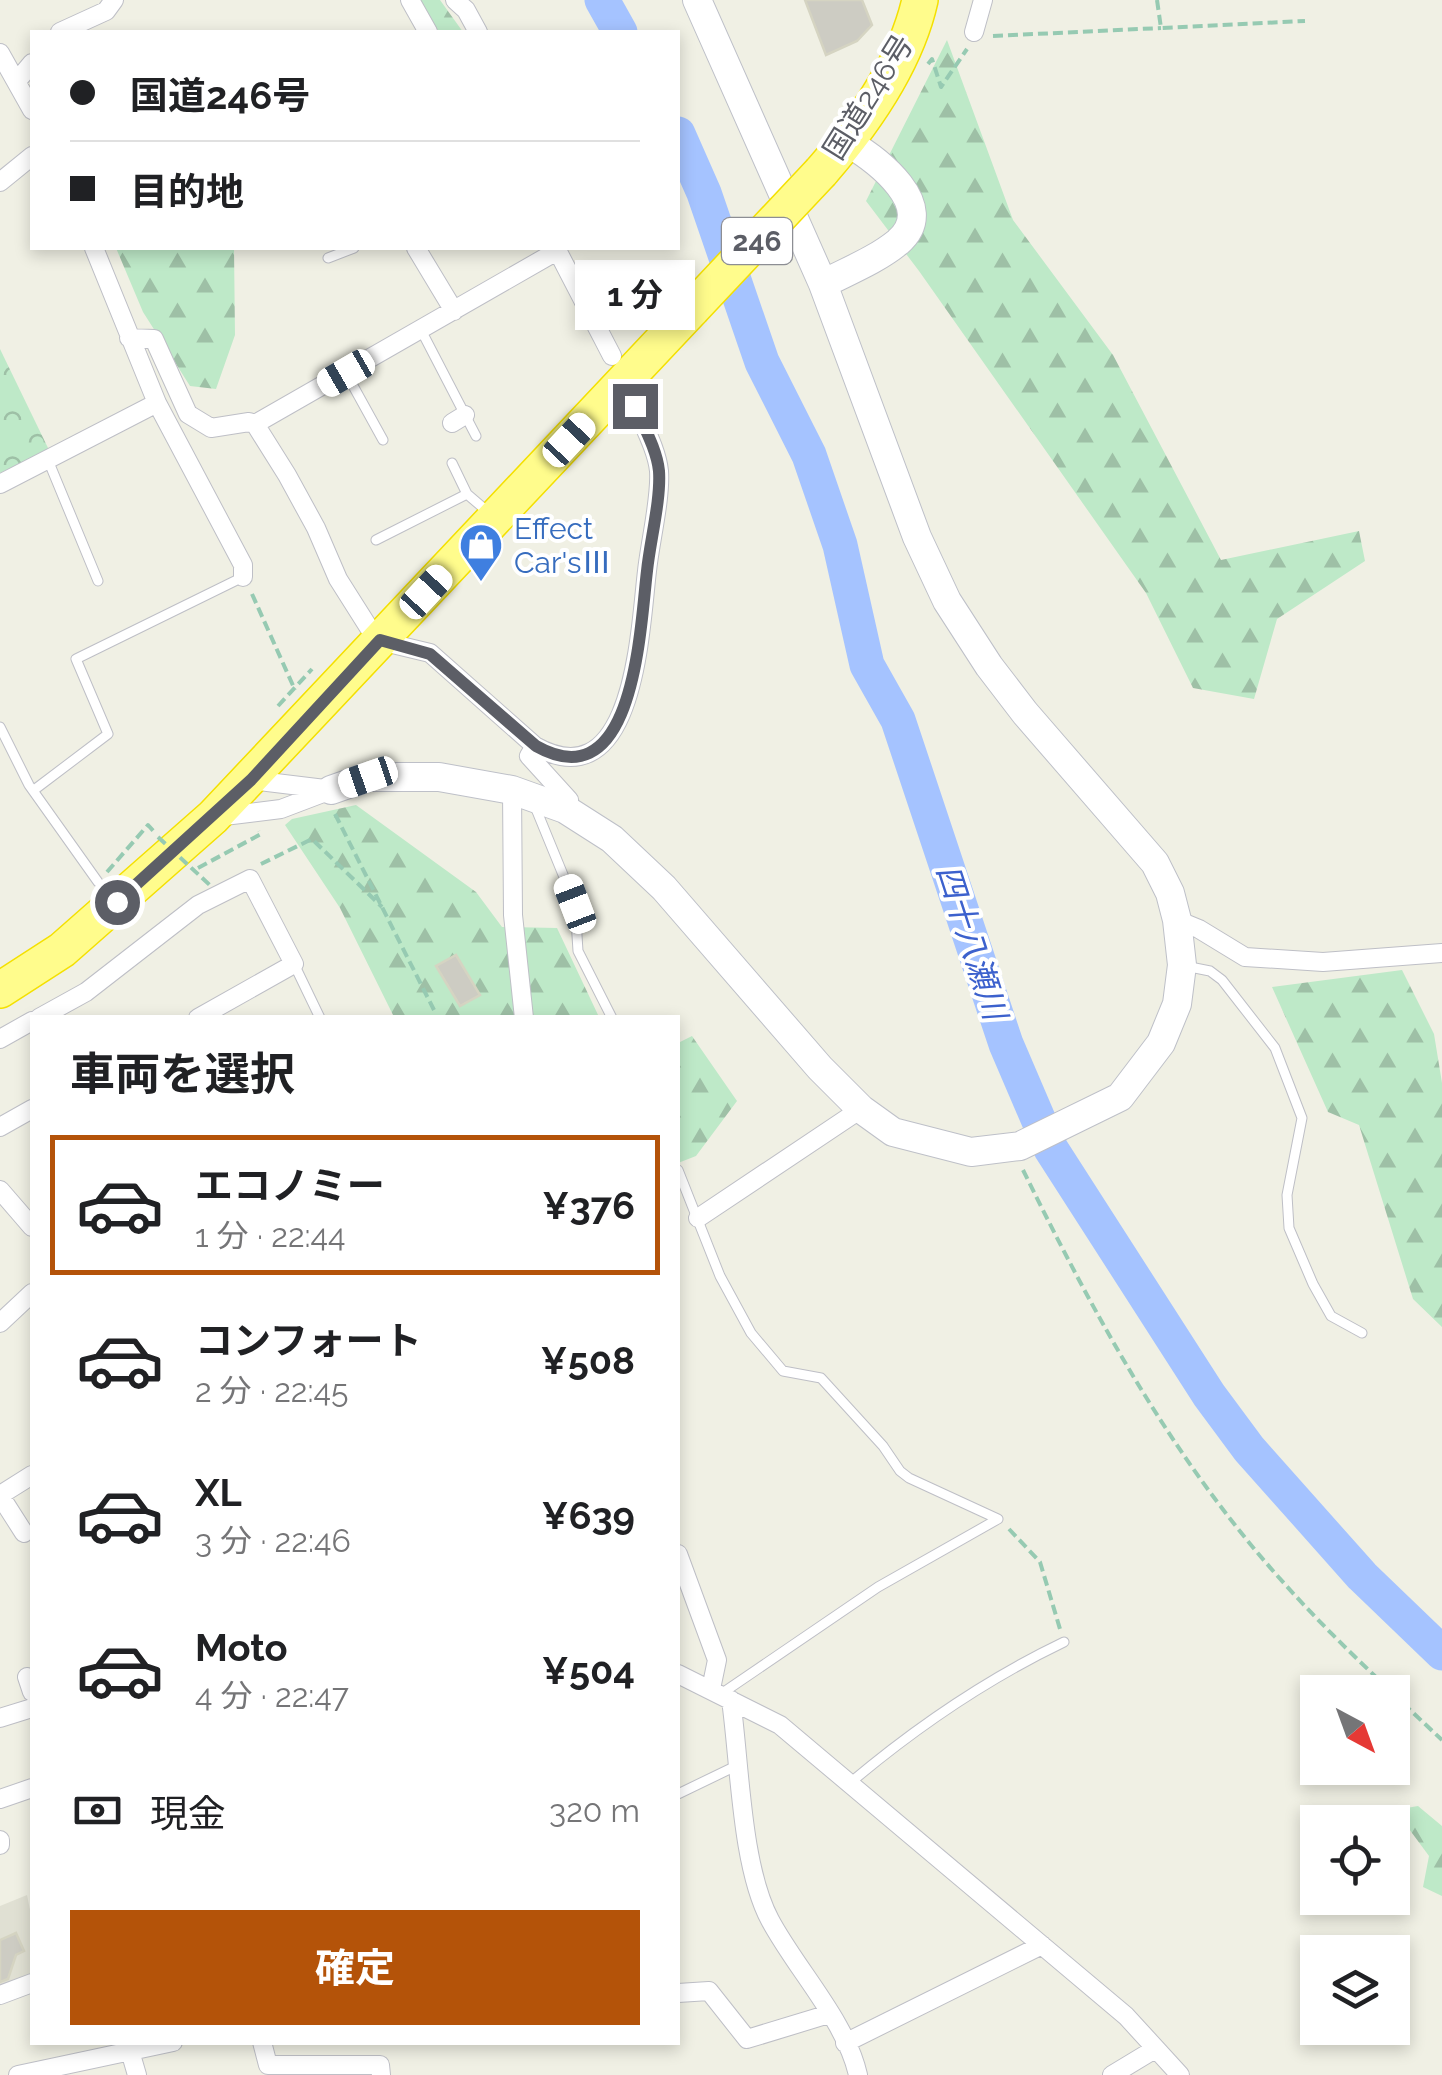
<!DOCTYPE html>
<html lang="ja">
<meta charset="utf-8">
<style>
body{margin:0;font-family:Raleway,"Noto Sans JP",sans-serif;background:#f6f6f6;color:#202124;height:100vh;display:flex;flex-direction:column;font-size:38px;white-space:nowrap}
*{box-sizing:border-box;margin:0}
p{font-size:32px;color:#757577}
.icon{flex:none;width:55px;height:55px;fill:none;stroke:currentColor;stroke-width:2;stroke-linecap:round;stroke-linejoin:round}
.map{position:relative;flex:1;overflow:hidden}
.panel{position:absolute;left:30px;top:1015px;width:650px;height:1030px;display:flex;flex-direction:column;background:#fff;border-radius:0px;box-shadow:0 5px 15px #0003}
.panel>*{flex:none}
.guide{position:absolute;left:30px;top:30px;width:650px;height:220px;border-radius:0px;box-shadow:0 5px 15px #0003;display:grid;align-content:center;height:220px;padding:0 40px;background:#fff}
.needle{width:65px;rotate:139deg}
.controls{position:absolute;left:1300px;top:1675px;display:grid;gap:20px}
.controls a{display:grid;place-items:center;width:110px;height:110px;border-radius:0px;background:#fff;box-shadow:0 5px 15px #0003;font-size:50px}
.end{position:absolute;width:45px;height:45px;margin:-22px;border:12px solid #5c5e66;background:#fff;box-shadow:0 0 0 5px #fff}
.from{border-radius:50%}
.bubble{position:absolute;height:70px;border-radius:0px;background:#fff;box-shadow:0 5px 15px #0003;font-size:32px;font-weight:700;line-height:70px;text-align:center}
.car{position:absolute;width:30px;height:60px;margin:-30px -15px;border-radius:12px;box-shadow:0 0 8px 2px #0007;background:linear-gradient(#fff 24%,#345 0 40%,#fff 0 76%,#345 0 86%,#fff 0)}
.guide b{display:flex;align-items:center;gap:35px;height:95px;font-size:38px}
.guide b+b{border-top:2px solid #e0e0e0}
.guide i{width:25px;height:25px;background:#202124}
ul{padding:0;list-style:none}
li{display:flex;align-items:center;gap:30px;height:140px;margin:0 20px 15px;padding:0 20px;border:5px solid transparent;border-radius:0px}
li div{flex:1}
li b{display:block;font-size:38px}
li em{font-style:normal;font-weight:700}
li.selected{border-color:#b45309}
li>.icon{width:90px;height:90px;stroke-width:1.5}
h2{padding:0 40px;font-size:45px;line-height:120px}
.pay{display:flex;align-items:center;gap:25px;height:110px;padding:0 40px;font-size:38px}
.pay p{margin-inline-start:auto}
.button{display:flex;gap:20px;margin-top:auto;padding:20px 40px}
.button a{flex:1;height:115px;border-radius:0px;background:#b45309;color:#fff;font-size:40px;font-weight:700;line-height:115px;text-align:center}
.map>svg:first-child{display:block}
</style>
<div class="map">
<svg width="1442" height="2075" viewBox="0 0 1442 2075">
<defs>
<pattern id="forest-firs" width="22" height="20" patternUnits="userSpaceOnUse" patternTransform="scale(2.5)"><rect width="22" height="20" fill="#bee9c8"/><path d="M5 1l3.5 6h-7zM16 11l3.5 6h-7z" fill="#9ec0a6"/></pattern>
<pattern id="park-crowns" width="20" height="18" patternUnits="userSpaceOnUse" patternTransform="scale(2.5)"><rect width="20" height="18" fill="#bee9c8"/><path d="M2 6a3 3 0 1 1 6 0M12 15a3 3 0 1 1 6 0" fill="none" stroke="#9ec0a6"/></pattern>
</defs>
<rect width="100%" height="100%" fill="#f0f0e4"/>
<path fill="#e0e0d3" d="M27 1895 32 1920V1975L0 1987V1906Z"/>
<path fill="url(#forest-firs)" d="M418 0H440L463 32H439Z
M947 40 1013 220 1113 355 1221 560 1359 531 1365 561 1277 619 1254 699 1193 688 1146 593 919 271 866 201Z
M116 248H234L235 335 216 389 190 386 143 312Z
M356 805 476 892 502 927 557 928 599 1017H394L340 908 285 825 292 819Z
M1402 970 1434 1034 1442 1083V1327L1413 1299 1359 1125 1328 1112 1272 987Z
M692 1036 737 1101 696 1156 678 1163V1043Z
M1418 1806 1442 1826V1896L1423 1887 1429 1856 1395 1810Z"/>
<path fill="url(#park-crowns)" d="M0 349 49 450 0 473Z"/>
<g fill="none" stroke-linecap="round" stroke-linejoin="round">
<path stroke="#a5c3ff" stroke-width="35" d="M602 0 620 32
M678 134 704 193 762 362 809 455 840 545 867 665 898 720 1006 1044 1051 1149 1209 1395 1249 1449 1362 1576 1442 1653"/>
</g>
<path fill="#cdccc3" stroke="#d5d4c2" stroke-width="2.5" d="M805 0H862L872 25 857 41 826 55Z
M456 955 480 995 460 1006 436 966Z
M16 1933 24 1951 16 1955 8 1979 0 1982V1940Z"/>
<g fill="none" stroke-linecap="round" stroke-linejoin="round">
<g stroke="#bebfc6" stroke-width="11">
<path id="lane" d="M328 258 354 248
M421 330 476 436
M346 373 383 440
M48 460 98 581
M452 463 467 494 488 512
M376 540 467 494
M0 727 29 785 98 882
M34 790 108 734 76 659 243 577
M534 804 575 904 578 951 612 1018
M294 964 320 1018
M1185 966 1210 971 1222 980 1275 1048 1302 1118 1287 1195 1289 1228 1313 1284 1331 1316 1362 1333
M678 1170 720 1276 751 1333 783 1371 821 1378 883 1446 900 1471 909 1478 998 1519
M721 1694 878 1587 998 1519
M850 1783C914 1729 989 1678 1064 1642
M678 1794 738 1765"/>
</g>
<g stroke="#bebfc6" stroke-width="20">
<path id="street" d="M410 0 428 32
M455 0 466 10 478 32
M60 32 106 11 114 0
M974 32 983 0
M0 53 32 110
M17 81 32 63
M0 182 32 156
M94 248 157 403 243 565V577
M416 248 454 311
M556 248 612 356
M129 338 154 339 188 414 211 428 249 422 255 424 557 251
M452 423 465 415
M255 424 287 475 316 528 338 579 369 628 380 641 430 653 535 746C635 802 640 628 647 571 650 542 661 498 659 471 657 450 643 425 635 405
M0 484 157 403
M535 746 529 756 569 800 565 809
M251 780 325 789
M512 790 513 915 524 1018
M216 817 281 809 331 790
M1177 920 1199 929 1245 957 1323 962 1442 953
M39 1018 86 992 198 905 250 879 294 964 198 1018
M0 1039 32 1021
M0 1127 32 1109
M0 1190 32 1227
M698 1218 861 1109
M0 1323 32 1293
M0 1495 32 1475
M1 1497 24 1533
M678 1554 717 1660 711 1689
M678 1674 780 1725 1126 2016 1180 2075
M27 1677 32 1692
M731 1700C740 1764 741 1866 770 1920 796 1969 846 2021 858 2075
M0 1718 32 1708
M0 1799 32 1788
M0 1840V1845
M678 1993 709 1991 747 2039 829 2014
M0 1995 32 1983
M262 2042 268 2065H380L381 2075
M845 2043 1042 1945
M130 2051 137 2075
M18 2075 173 2042
M1112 2075 1155 2049"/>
</g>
<g stroke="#bec0c8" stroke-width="30">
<path id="secondary" d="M823 284C848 271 876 260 898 242 940 206 876 159 847 142
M331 790 368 777H439L512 790 565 809 612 839 664 888 820 1068 861 1109 893 1132 971 1152 1020 1146 1120 1097 1161 1043 1177 1004 1182 965 1177 920 1170 893 1155 863 1025 713 989 666 947 601 917 537 823 284 697 0"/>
</g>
<g stroke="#f4e000" stroke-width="38">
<path id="highway" d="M821 172C863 124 906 63 920 0
M0 990 62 950 213 817 692 309"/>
</g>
<path stroke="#96cab2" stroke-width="4" stroke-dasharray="10 5" stroke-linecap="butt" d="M1157 0 1161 28 1305 21
M993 36 1161 28
M928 64 932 59 941 87 967 49
M252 594 295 690
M278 706 312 669
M335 814 434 1010
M261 864 312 839 382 907
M198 868 261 834 259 831
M107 872 148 825 156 834
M1023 1170C1084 1294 1149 1416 1235 1525 1282 1585 1336 1640 1392 1692
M1009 1529 1040 1562 1060 1629
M1392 1693 1442 1740"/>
<use href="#lane" stroke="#fff" stroke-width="9"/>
<use href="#street" stroke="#fff" stroke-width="18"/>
<use href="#secondary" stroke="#fff" stroke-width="28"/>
<use href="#highway" stroke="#fffc8c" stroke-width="35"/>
<g stroke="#f4e000" stroke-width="38" stroke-linecap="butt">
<path id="highway-bridge" d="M692 309 821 172"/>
</g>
<path stroke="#96cab2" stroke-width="4" stroke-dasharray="10 5" stroke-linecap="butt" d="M158 837 213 888"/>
<use href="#highway-bridge" stroke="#fffc8c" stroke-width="35"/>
</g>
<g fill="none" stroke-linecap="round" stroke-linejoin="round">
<path stroke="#5c5e66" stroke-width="12" d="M117 902 251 780 380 640 430 654 536 746C635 802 640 628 647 571 650 541 661 500 659 471 657 450 643 425 635 406"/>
</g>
<defs>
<g id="shop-pin" transform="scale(2.25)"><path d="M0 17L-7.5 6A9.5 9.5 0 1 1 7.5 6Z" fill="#3f7fe0" stroke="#fff"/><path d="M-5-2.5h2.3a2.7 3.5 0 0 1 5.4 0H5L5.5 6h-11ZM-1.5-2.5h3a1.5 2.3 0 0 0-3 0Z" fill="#fff"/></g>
</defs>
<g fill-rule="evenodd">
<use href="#shop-pin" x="481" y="545"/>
</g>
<g text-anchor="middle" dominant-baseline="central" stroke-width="8" stroke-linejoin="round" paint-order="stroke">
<rect fill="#fff" stroke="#8d8e94" stroke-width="2.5" x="722" y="218" width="70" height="46" rx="8"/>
<g font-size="28" font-weight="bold" fill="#5c5e66">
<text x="757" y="241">246</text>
</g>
<g font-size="30" fill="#5c5e66" stroke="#fff">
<text transform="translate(868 97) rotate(-58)">国道246号</text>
</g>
<g font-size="30" fill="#366cbe" stroke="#fff" text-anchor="start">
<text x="514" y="528">Effect<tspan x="514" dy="34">Car'sⅢ</tspan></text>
</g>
<g font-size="32" font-style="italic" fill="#3c61cd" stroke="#fff">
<text transform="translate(972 942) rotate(72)">四十八瀬川</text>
</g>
</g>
</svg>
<div class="controls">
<a><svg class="needle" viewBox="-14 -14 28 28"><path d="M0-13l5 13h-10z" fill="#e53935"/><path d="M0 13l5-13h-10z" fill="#757577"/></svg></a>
<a><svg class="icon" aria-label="locate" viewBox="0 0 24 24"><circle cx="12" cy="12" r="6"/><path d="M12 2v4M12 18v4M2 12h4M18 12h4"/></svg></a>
<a><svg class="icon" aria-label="layers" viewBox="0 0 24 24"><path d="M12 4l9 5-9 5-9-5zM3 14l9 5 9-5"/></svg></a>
</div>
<i class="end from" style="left:117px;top:902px"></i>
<i class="end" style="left:635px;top:406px"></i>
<div class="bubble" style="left:575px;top:260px;width:120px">1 分</div>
<i class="car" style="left:346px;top:373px;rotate:240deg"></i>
<i class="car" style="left:569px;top:440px;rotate:43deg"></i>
<i class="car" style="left:426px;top:592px;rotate:43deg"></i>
<i class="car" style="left:368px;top:777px;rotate:251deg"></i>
<i class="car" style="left:575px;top:904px;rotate:339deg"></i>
<div class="guide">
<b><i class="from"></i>国道246号</b>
<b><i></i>目的地</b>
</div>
<section class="panel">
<h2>車両を選択</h2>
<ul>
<li class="selected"><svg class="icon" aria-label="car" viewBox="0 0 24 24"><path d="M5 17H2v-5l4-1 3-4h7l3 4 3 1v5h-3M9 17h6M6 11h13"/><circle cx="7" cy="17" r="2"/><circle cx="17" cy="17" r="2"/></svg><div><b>エコノミー</b><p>1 分 · 22:44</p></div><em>¥376</em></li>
<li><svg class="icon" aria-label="car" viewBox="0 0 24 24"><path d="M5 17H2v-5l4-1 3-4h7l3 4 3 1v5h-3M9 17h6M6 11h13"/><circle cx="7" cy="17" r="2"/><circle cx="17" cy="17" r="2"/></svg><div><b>コンフォート</b><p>2 分 · 22:45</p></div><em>¥508</em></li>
<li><svg class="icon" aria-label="car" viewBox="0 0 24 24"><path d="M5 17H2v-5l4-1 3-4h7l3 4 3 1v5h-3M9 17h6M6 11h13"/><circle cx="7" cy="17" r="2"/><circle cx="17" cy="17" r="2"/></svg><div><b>XL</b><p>3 分 · 22:46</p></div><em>¥639</em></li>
<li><svg class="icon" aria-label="car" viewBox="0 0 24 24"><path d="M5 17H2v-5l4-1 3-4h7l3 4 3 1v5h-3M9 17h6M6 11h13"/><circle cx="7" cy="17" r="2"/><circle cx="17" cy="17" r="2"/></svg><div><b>Moto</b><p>4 分 · 22:47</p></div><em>¥504</em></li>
</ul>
<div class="pay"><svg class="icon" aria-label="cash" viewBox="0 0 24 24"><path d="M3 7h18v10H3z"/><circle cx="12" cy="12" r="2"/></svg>現金<p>320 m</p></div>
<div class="button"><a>確定</a></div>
</section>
</div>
